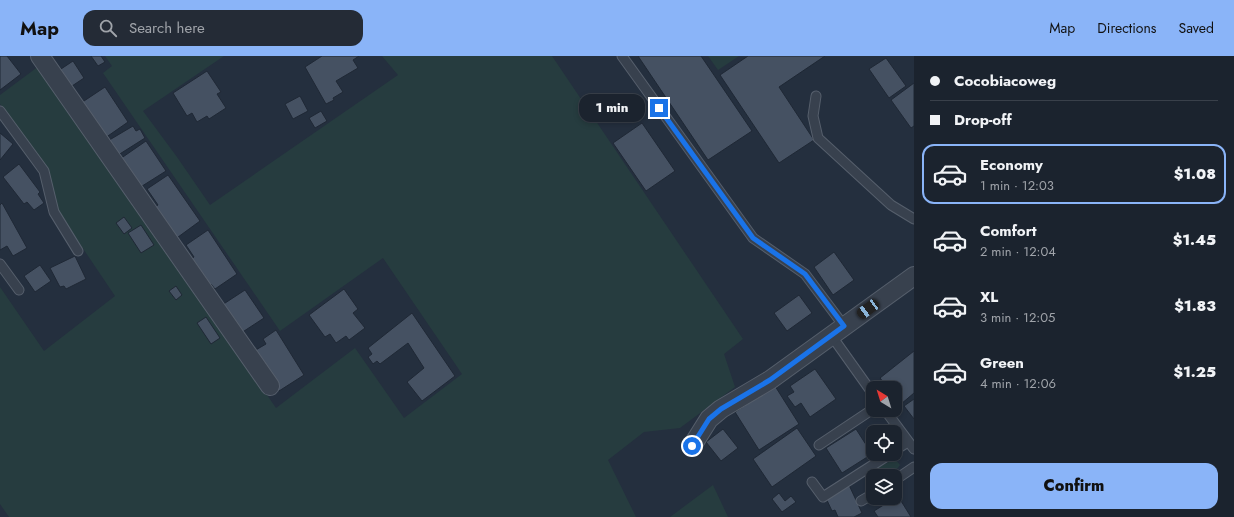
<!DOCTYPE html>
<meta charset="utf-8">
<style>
body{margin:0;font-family:Jost,sans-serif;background:#242b36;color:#f1f3f6;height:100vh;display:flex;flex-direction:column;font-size:15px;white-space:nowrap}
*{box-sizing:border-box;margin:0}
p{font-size:13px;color:#a0a4aa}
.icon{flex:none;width:22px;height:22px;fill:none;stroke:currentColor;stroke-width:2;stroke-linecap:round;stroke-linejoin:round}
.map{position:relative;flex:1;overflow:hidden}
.panel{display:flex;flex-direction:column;background:#1b232e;width:320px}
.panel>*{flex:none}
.guide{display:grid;align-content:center;height:88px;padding:0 16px;background:#1b232e}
.needle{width:26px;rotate:322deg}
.fabs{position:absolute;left:866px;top:325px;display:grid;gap:8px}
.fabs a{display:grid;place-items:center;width:36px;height:36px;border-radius:8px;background:#1b232e;box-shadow:0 2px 6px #0003,0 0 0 1px #39404a;font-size:20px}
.end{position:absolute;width:18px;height:18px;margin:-9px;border:5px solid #1a73e8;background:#fff;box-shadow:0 0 0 2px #fff}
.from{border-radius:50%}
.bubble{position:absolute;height:28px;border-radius:12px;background:#1b232e;box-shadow:0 2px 6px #0003,0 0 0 1px #39404a;font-size:13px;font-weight:800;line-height:28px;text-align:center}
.car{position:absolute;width:12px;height:24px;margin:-12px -6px;border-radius:5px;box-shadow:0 0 3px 1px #0007;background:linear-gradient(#222 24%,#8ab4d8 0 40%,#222 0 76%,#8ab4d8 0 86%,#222 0)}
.guide b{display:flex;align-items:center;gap:14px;height:38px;font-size:15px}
.guide b+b{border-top:1px solid #39404a}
.guide i{width:10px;height:10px;background:#f1f3f6}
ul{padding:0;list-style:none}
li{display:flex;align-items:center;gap:12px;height:60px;margin:0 8px 6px;padding:0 8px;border:2px solid transparent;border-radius:12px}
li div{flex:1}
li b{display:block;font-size:15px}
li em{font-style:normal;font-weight:800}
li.active{border-color:#8ab4f8}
li>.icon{width:36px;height:36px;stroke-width:1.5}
.primary-button{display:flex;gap:8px;margin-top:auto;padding:8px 16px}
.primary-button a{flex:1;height:46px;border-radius:12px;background:#8ab4f8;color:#111;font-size:16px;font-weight:800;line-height:46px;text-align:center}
header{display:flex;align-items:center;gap:24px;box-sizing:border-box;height:56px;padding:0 20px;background:#8ab4f8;color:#111}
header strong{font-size:19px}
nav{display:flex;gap:22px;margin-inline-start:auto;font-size:14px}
.search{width:280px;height:36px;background:#242b36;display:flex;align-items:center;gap:10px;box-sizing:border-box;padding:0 14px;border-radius:12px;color:#a0a4aa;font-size:15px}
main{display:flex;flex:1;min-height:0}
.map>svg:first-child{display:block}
</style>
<header>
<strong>Map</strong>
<div class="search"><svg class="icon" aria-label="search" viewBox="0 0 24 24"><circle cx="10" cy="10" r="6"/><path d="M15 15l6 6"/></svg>Search here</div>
<nav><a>Map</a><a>Directions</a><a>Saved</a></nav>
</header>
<main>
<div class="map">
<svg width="914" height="461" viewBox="0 0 914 461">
<rect width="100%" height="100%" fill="#242f3e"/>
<path fill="#263c3f" d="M105 0H224L143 55 177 101 210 149 398 19 382 0H552L743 283 724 298 735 331 680 372 644 376 608 404 636 461H9L0 448V231L44 295 115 240 57 154 48 115 0 48V39L39 10 276 352 355 292 404 362 462 318 383 202 280 275 103 17 112 10Z
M708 0H739L718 14Z
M895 403 900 409C894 418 884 422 874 419L875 413Z
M713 429 728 461H670Z"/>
<path fill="#455162" stroke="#1f2835" d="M0 0H7L21 18 0 34Z
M91 0H101L105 6 98 10Z
M322 0H359L353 4 358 12 336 25 343 36 333 42 334 44 326 48 305 11Z
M638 0H701L752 75 708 104Z
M748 0H825L779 31 814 84 779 107 720 19Z
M886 2 906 30 889 42 869 13Z
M73 5 84 22 69 32 58 15Z
M207 15 221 36 217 38 226 52 209 63 207 60 197 66 192 57 187 60 173 37Z
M914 27V70L911 72 891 44Z
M105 31 128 66 105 82 81 47Z
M300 40 308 55 293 63 285 48Z
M321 55 327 65 315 72 309 62Z
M642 67 675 115 646 135 613 87Z
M133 70 136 75 140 73 145 82 115 101 106 86Z
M0 77 13 88 0 104Z
M146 85 166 115 139 132 120 103Z
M19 108 40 136 38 138 44 147 34 154 27 146 24 148 3 121Z
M168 119 200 165 174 184 152 153 158 149 147 133Z
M2 147 27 192 13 200 7 190 0 194V149Z
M124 161 132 172 124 178 116 167Z
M141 169 154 189 141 197 128 177Z
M208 174 237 218 215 233 211 228 206 232 188 205 194 201 186 189Z
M834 196 854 224 833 239 814 211Z
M75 200 86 223 66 233 64 230 60 231 50 212Z
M40 209 51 225 35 236 24 220Z
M176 230 182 239 176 244 169 235Z
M344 233 358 253 353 257 365 272 349 284 346 280 336 287 330 278 325 281 309 259Z
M245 234 264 262 238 279 219 251Z
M799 239 812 257 787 275 774 257Z
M412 257 455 320 422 345 407 326 424 312 408 287 380 308 377 305 373 308 368 301 372 298 368 292Z
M206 261 220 282 211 288 197 267Z
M276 274 304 319 279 335 254 295 266 288 263 283Z
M914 295V337L901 348 895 340V332H888L880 322Z
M815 313 836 343 810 361 801 347 795 351 787 340 794 336 790 330Z
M775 330 799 368 759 394 735 356Z
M914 343V363L904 350Z
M797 372 816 400 772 431 753 403Z
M723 373 738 392 721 405 706 386Z
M856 373 872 398 842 417 826 392Z
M849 429 862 457 854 461H838L835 454 832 455 825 440Z
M779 437 785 445 791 440 796 446 782 456 772 443Z
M898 440 911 461H878L874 455Z"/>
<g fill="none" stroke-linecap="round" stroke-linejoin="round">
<g stroke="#565f6c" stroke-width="11">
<path id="service" d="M622 0 753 182 805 218 844 270
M816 40 813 60 818 82 891 149 914 163
M0 55 44 115 54 156 78 195
M0 208 19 234
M831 279 873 338
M885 354 914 393
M819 389 873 353
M895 394 908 386
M895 424 914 411
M812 426 823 441 890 398
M861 445 873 438"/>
</g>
<g stroke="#565f6c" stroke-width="20">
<path id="minor" d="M40 0 270 330
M692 390 709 363 721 353 770 324 914 220"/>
</g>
<use href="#service" stroke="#38414e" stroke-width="9"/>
<use href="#minor" stroke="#38414e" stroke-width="18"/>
</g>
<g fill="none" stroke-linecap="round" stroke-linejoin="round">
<path stroke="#1a73e8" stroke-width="5" d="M659 52 753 182 805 218 844 270 770 324 721 353 709 363 692 390"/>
</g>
</svg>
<div class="fabs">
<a><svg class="needle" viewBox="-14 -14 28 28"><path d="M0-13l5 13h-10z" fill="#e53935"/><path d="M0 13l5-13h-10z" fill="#a0a4aa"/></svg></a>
<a><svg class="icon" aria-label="locate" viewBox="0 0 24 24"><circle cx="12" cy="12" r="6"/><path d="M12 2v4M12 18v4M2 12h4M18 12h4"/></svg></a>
<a><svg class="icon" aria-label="layers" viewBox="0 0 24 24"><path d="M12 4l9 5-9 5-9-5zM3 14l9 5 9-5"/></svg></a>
</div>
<i class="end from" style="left:692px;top:390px"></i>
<i class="end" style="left:659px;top:52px"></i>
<div class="bubble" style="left:579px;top:38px;width:66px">1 min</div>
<i class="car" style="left:868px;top:253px;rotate:234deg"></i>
</div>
<section class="panel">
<div class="guide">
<b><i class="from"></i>Cocobiacoweg</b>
<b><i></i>Drop-off</b>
</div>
<ul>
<li class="active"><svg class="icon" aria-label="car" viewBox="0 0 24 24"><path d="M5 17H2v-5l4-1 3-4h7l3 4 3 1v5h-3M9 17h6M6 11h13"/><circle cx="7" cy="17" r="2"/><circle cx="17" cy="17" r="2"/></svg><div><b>Economy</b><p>1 min · 12:03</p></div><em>$1.08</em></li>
<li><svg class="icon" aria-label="car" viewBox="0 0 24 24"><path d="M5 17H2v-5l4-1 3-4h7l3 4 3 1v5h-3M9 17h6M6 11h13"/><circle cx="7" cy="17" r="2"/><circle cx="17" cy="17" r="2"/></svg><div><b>Comfort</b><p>2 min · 12:04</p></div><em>$1.45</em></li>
<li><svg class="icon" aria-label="car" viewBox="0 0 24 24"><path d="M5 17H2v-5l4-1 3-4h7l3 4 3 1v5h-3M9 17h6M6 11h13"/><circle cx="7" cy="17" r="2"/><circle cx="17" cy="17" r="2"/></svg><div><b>XL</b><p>3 min · 12:05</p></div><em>$1.83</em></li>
<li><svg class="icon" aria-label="car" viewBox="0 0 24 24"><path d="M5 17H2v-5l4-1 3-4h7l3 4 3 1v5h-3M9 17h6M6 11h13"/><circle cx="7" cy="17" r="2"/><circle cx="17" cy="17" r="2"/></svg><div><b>Green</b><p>4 min · 12:06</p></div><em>$1.25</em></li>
</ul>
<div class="primary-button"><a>Confirm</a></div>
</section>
</main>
